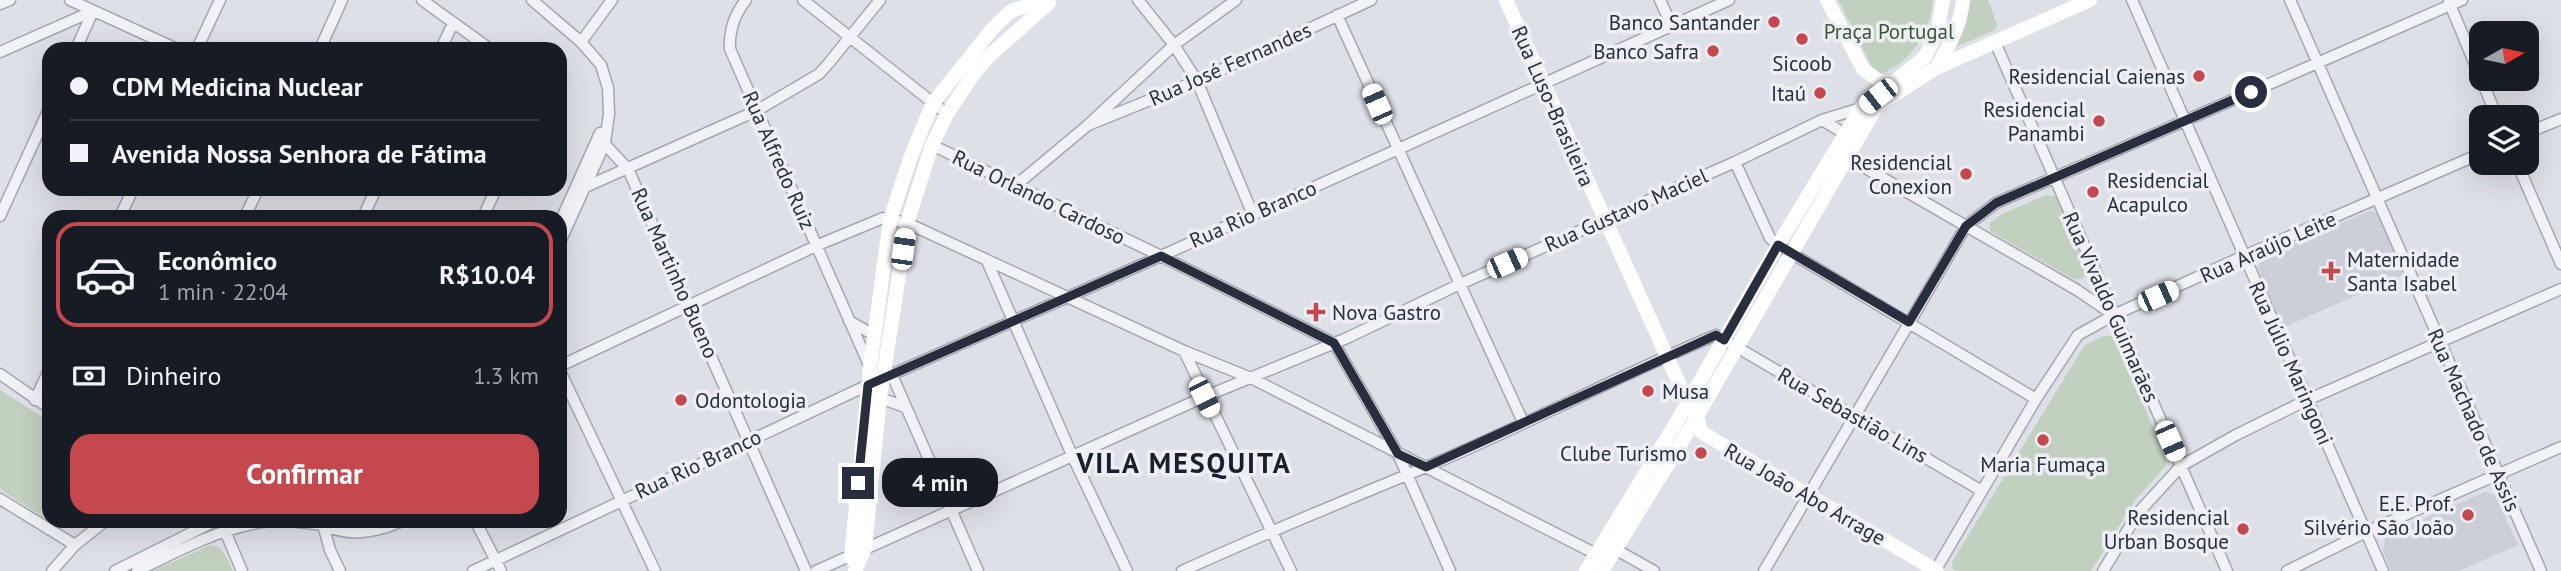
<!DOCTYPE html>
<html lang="pt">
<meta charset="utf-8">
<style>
body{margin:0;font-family:"PT Sans",sans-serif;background:#20242c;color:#f1f3f6;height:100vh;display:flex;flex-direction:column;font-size:26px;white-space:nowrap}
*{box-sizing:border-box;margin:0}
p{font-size:23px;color:#9ea1a6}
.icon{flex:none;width:38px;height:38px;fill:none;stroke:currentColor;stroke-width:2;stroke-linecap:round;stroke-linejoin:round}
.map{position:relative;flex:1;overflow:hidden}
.sheet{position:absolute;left:42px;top:210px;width:525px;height:318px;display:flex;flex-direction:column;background:#171b24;border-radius:21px;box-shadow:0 7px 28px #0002}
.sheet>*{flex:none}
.top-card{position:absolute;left:42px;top:42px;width:525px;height:154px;border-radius:21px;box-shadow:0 7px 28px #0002;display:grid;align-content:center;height:154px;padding:0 28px;background:#171b24}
.needle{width:46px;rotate:81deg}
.controls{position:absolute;left:2469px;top:21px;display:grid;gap:14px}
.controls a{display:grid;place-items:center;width:70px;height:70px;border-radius:14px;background:#171b24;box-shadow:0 7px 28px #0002;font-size:35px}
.end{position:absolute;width:32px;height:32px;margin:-16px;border:9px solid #282e3d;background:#fff;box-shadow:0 0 0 4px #fff}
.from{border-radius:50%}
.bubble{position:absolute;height:49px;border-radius:21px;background:#171b24;box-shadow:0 7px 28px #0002;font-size:23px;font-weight:600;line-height:49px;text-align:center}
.car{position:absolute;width:21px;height:42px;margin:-21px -10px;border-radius:9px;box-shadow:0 0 5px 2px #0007;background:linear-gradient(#fff 24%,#345 0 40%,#fff 0 76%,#345 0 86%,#fff 0)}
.top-card b{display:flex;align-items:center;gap:24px;height:66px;font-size:26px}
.top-card b+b{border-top:2px solid #363941}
.top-card i{width:18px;height:18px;background:#f1f3f6}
ul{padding:12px 0 0;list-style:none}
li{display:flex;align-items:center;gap:21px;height:105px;margin:0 14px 10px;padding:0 14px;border:4px solid transparent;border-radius:21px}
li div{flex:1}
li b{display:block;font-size:26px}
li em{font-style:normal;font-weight:600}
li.selected{border-color:#c6484f}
li>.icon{width:63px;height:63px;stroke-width:1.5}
.pay{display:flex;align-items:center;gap:18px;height:77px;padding:0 28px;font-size:26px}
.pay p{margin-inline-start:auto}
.action{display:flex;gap:14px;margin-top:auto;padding:14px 28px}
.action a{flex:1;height:80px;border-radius:21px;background:#c6484f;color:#fff;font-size:28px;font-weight:600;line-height:80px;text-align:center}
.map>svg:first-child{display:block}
</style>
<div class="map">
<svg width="2561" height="571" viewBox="0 0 2561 571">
<rect width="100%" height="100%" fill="#dee0e7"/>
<path fill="#cccfd8" d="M2373 211 2381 216 2405 274 2282 328 2258 268 2263 257 2367 212Z
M2485 492 2495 495 2518 545 2459 571H2391L2383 550 2386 535Z"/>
<path fill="#c2d0bf" d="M1838 0H1933C1931 31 1909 66 1879 74L1875 73Z
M1970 0H1988L1997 25 1995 30 1956 47 1966 25Z
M2046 195 2057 197 2086 265 2088 271 2083 278 2075 280 1990 231V223L2002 214Z
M2103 336H2110L2116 340 2167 461 2165 467 2136 499 2091 571H1957L1953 569 1952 562 2084 346Z
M0 390 49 421V521L0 489Z
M211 545C225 548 228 560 233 571H152Z"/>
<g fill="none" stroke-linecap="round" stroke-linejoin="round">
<g stroke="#a4a7b1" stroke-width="13">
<path id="street" d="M70 0 177 49
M422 0 490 49
M532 0 581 42 601 65 608 88 609 114 605 143 560 242
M746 0C734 15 729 31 730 49L869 365
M803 0 947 114
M1138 0 1174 45 1197 81 1253 215
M1660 0 1672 26
M2132 0 2383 571
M2290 0 2541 571
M2449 2 2497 117
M0 4 10 0
M1337 15 1523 422
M581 42 612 0
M1995 42 2227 571
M76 49 93 11
M197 49 220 0
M320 49 342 0
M441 49 453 23
M0 52 93 11
M1822 120 1845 134
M1088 125 1197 81 1371 0
M2527 133 2561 119
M598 137 628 169 806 571
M932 145 1161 256 1334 343 1398 454 1450 571
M1848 158 2077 290 2112 314
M1735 162 1770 238 1778 245 2036 399
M2517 163 2561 264
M1015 186 1088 125 1174 45 1236 0
M574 192 756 111 819 74 828 64 880 0
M0 216 49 109
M120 217 133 189
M245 217 258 189
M363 217 376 189
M483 217 496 189
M560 222 600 133
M987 261 1072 455 1127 571
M849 321 874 335
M1184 351 1291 571
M560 366 818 245 883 218 907 223 1184 351 1251 378 1596 554
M560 371 655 571
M0 374 49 408
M892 375 978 571
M880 398 905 407
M35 400 49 370
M0 499 75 545
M322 522 323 525C350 537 374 533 400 522
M476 522 501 571
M225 531 242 571
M1615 549 1654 571
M52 571 75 545 104 522
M115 571 213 522
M137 571C177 551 218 529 263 522 283 519 304 523 323 525L330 550 340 571
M473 571 868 385 1161 256 1729 0
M816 571 1204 397 1347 338 1458 285 1735 162 1822 120 1861 108
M1182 571C1263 534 1344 501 1426 467 1524 426 1618 376 1716 335L1982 491
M1764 571 1966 226 1996 203 2462 0
M1935 571 2036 399 2078 335 2114 315 2244 256 2482 153
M2103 571 2138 513 2181 466 2236 435 2307 400 2561 289
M2287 571 2366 532 2561 447"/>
</g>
<use href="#street" stroke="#f0f2f5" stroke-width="10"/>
<path stroke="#fff" stroke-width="14" d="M1506 0 1688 403 1697 416 1701 432 1937 571
M1827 0 1863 69 1879 81 1894 83
M1936 68C1949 47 1961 24 1963 0
M856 565 851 556 870 367 890 220 911 156 933 103 993 28 1011 11 1044 0
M855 571 865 548 880 398 907 223 932 145 947 114 973 75 989 56 1049 3
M1586 571 1676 423 1778 245 1861 108 1925 57 1937 32 1943 0
M1602 571 1689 430 1877 106 1936 68 2090 0"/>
</g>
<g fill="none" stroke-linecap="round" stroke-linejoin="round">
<path stroke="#282e3d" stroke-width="9" d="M858 483 868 385 1161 256 1334 343 1398 454 1426 467 1716 335 1724 340 1778 245 1909 322 1966 226 1996 203 2251 92"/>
</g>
<g fill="#c6484f" stroke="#edeff4" stroke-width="2.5">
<circle cx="1774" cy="22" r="7"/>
<circle cx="1802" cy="39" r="7"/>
<circle cx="1713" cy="51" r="7"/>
<circle cx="2199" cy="76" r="7"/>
<circle cx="1820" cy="93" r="7"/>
<circle cx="2099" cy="121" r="7"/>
<circle cx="1966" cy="174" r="7"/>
<circle cx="2093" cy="192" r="7"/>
<path d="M2327.5 260.5h7v7h7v7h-7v7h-7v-7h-7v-7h7z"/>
<path d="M1312.5 301.5h7v7h7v7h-7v7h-7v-7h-7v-7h7z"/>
<circle cx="1648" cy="391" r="7"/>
<circle cx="681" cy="400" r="7"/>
<circle cx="2043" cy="440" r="7"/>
<circle cx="1701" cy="453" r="7"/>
<circle cx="2468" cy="515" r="7"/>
<circle cx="2243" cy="529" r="7"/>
</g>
<g text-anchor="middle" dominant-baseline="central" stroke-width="7" stroke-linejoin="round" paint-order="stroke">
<g font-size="21" fill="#282e3d" stroke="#edeff4" text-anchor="end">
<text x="1760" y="22">Banco Santander</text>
<text x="1699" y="51">Banco Safra</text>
<text x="1802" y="63" text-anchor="middle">Sicoob</text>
<text x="2185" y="76">Residencial Caienas</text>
<text x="1806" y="93">Itaú</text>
<text x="2085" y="109">Residencial<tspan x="2085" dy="24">Panambi</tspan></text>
<text x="1952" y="162">Residencial<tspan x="1952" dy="24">Conexion</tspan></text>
<text x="2107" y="180" text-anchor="start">Residencial<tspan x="2107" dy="24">Acapulco</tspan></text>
<text x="2347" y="259" text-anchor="start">Maternidade<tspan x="2347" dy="24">Santa Isabel</tspan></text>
<text x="1332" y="312" text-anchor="start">Nova Gastro</text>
<text x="1662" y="391" text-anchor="start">Musa</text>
<text x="695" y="400" text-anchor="start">Odontologia</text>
<text x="1687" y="453">Clube Turismo</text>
<text x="2043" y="464" text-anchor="middle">Maria Fumaça</text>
<text x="2454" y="503">E.E. Prof.<tspan x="2454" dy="24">Silvério São João</tspan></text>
<text x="2229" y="517">Residencial<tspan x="2229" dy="24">Urban Bosque</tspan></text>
</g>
<g font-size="21" fill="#395836" stroke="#edeff4">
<text x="1889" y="31">Praça Portugal</text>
</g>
<g font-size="21" fill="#282e3d" stroke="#edeff4">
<text transform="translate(1230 64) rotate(-24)">Rua José Fernandes</text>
<text transform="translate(1553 106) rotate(66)">Rua Luso-Brasileira</text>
<text transform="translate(779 160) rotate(66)">Rua Alfredo Ruiz</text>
<text transform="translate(1039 197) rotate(26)">Rua Orlando Cardoso</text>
<text transform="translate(1626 210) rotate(-24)">Rua Gustavo Maciel</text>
<text transform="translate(1253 214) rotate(-24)">Rua Rio Branco</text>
<text transform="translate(2268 247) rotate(-24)">Rua Araújo Leite</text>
<text transform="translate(675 273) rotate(66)">Rua Martinho Bueno</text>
<text transform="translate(2111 307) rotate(66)">Rua Vivaldo Guimarães</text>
<text transform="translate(2291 363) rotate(66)">Rua Júlio Maringoni</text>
<text transform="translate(1853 415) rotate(30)">Rua Sebastião Lins</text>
<text transform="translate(2474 420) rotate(66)">Rua Machado de Assis</text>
<text transform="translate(698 464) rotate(-25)">Rua Rio Branco</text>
<text transform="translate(1805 494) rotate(30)">Rua João Abo Arrage</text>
</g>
<g font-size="28" font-weight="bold" letter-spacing="2" fill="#1a1f2d" stroke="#edeff4">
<text x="1184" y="462">VILA MESQUITA</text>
</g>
</g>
</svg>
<div class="controls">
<a><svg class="needle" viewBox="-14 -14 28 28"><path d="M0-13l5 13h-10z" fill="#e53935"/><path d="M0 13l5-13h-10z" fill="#9ea1a6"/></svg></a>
<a><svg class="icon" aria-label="layers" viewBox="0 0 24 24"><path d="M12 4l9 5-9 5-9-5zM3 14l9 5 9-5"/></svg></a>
</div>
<i class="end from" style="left:2251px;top:92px"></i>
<i class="end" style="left:858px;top:483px"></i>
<div class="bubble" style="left:882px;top:458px;width:116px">4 min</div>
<i class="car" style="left:1878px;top:96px;rotate:232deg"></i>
<i class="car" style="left:1377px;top:104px;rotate:336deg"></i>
<i class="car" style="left:903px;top:249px;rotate:8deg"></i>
<i class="car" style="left:1507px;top:263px;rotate:66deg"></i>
<i class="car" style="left:2158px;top:296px;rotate:66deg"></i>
<i class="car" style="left:1204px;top:397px;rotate:153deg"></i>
<i class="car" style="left:2170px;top:441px;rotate:156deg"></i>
<div class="top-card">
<b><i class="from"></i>CDM Medicina Nuclear</b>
<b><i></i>Avenida Nossa Senhora de Fátima</b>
</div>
<section class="sheet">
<ul>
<li class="selected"><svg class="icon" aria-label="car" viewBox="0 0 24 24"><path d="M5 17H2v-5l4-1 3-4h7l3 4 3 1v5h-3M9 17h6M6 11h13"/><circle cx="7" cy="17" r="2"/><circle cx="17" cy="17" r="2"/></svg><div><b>Econômico</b><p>1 min · 22:04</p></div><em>R$10.04</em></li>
</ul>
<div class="pay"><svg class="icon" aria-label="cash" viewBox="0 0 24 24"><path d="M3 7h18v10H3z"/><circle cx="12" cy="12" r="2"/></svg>Dinheiro<p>1.3 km</p></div>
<div class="action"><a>Confirmar</a></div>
</section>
</div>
